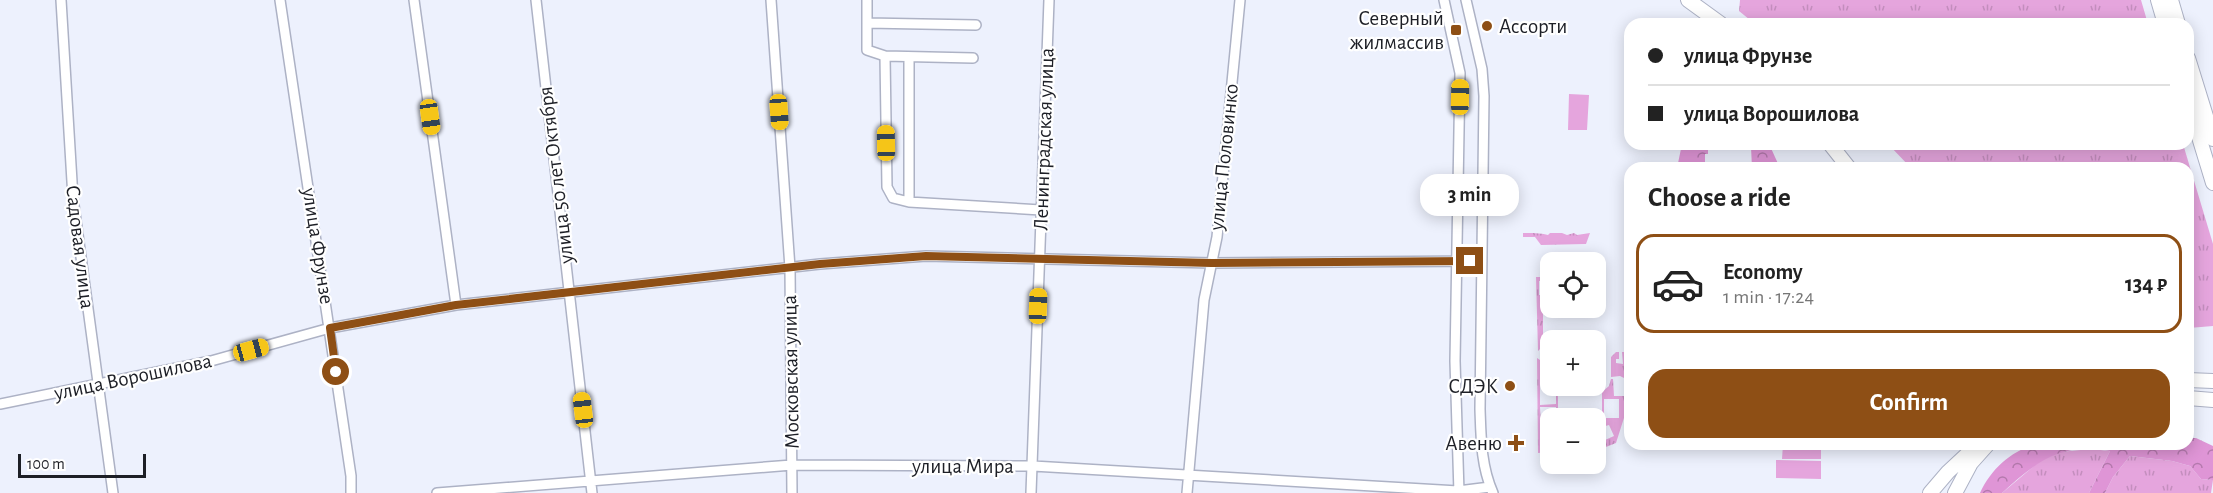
<!DOCTYPE html>
<meta charset="utf-8">
<style>
body{margin:0;font-family:"Alegreya Sans",sans-serif;background:#f2f2f2;color:#222;height:100vh;display:flex;flex-direction:column;font-size:22px;white-space:nowrap}
*{box-sizing:border-box;margin:0}
p{font-size:20px;color:#767676}
.icon{flex:none;width:33px;height:33px;fill:none;stroke:currentColor;stroke-width:2;stroke-linecap:round;stroke-linejoin:round}
.map{position:relative;flex:1;overflow:hidden}
.panel{position:absolute;left:1624px;top:162px;width:570px;height:288px;display:flex;flex-direction:column;background:#fff;border-radius:18px;box-shadow:0 3px 15px #0003}
.panel>*{flex:none}
.hud{position:absolute;left:1624px;top:18px;width:570px;height:132px;border-radius:18px;box-shadow:0 3px 15px #0003;display:grid;align-content:center;height:132px;padding:0 24px;background:#fff}
.fabs{position:absolute;left:1540px;top:252px;display:grid;gap:12px}
.fabs a{display:grid;place-items:center;width:66px;height:66px;border-radius:12px;background:#fff;box-shadow:0 3px 15px #0003;font-size:30px}
.scale{position:absolute;left:18px;bottom:15px;width:128px;box-sizing:border-box;padding-left:6px;border:3px solid #1d1f26;border-top:0;font-size:16px;line-height:21px;white-space:nowrap;color:#1d1f26;-webkit-text-stroke:4px #fff;paint-order:stroke}
.end{position:absolute;width:27px;height:27px;margin:-14px;border:8px solid #8e4f15;background:#fff;box-shadow:0 0 0 3px #fff}
.from{border-radius:50%}
.bubble{position:absolute;height:42px;border-radius:18px;background:#fff;box-shadow:0 3px 15px #0003;font-size:20px;font-weight:700;line-height:42px;text-align:center}
.car{position:absolute;width:18px;height:36px;margin:-18px -9px;border-radius:8px;box-shadow:0 0 4px 2px #0007;background:linear-gradient(#f5c518 24%,#345 0 40%,#f5c518 0 76%,#345 0 86%,#f5c518 0)}
.hud b{display:flex;align-items:center;gap:21px;height:57px;font-size:22px}
.hud b+b{border-top:2px solid #e0e0e0}
.hud i{width:15px;height:15px;background:#222}
ul{padding:0;list-style:none}
li{display:flex;align-items:center;gap:18px;height:99px;margin:0 12px 9px;padding:0 12px;border:3px solid transparent;border-radius:18px}
li div{flex:1}
li b{display:block;font-size:22px}
li em{font-style:normal;font-weight:700}
li.selected{border-color:#8e4f15}
li>.icon{width:54px;height:54px;stroke-width:1.5}
h2{padding:0 24px;font-size:27px;line-height:72px}
.action{display:flex;gap:12px;margin-top:auto;padding:12px 24px}
.action a{flex:1;height:69px;border-radius:18px;background:#8e4f15;color:#fff;font-size:24px;font-weight:700;line-height:69px;text-align:center}
.map>svg:first-child{display:block}
</style>
<div class="map">
<svg width="2213" height="493" viewBox="0 0 2213 493">
<defs>
<pattern id="grass-tufts" width="24" height="20" patternUnits="userSpaceOnUse" patternTransform="scale(1.5)"><rect width="24" height="20" fill="#e5a5dd"/><path d="M3 7l-1-3M5 7V3M7 7l1-3M15 17l-1-3M17 17v-4M19 17l1-3" fill="none" stroke="#c48ebe"/></pattern>
<pattern id="forest-crowns" width="20" height="18" patternUnits="userSpaceOnUse" patternTransform="scale(1.5)"><rect width="20" height="18" fill="#df95d6"/><path d="M2 6a3 3 0 1 1 6 0M12 15a3 3 0 1 1 6 0" fill="none" stroke="#b479ad"/></pattern>
</defs>
<rect width="100%" height="100%" fill="#edf1fd"/>
<path fill="url(#grass-tufts)" d="M1740 0H2141L2148 24H1755L1739 11Z
M1888 144H2183L2213 244V326L2189 328 2188 168H1911Z
M1523 233C1533 233 1539 233 1548 235L1550 233H1562L1567 235 1574 233 1577 235 1590 233 1586 244 1541 245 1535 237H1523Z
M1536 277H1551V280L1539 281V295H1551V300L1543 310V346L1538 351Z
M1616 352H1619V359H1616V363L1623 364 1622 352H1630V381L1620 376 1611 377V357Z
M1537 358 1540 360V366H1543L1544 376 1554 390V392L1540 384V405L1556 404V393L1558 392V414H1556V407H1540L1541 426H1551V428H1541V447H1551V452L1538 453Z
M1611 379H1613L1614 396H1629L1630 391V399L1616 443 1596 451V444L1614 436 1609 425 1602 427V418H1619V399H1604V416H1602V392L1609 386Z
M2091 449 2110 451 2089 493H2002L2040 461 2059 452Z
M2130 456 2172 461 2190 466 2201 479 2213 480 2211 493H2105L2113 477Z"/>
<path fill="url(#forest-crowns)" d="M1682 144H1708V154H1705V163H1702V168H1677Z
M1770 146 1780 168H1752L1751 147Z
M2189 438H2196L2213 446V480L2201 479 2190 466 2172 461 2130 456 2113 477 2105 493H2089L2110 451C2061 442 2036 462 2002 493H1980C1991 469 2012 450 2037 444H2188Z"/>
<path fill="#e5a5dd" d="M1569 94 1589 95 1587 130H1568Z
M1783 444H1821V459H1782Z
M1776 460 1821 461V479L1776 478Z"/>
<g fill="none" stroke-linecap="round" stroke-linejoin="round">
<g stroke="#adb2c5" stroke-width="12">
<path id="minor" d="M61 0 73 198 113 493
M280 0 351 476V493
M414 0 456 305
M536 0 592 493
M771 0 790 268 792 493
M867 0V50L885 56 887 187 893 198 909 202 1041 210
M1444 0 1460 73 1455 361 1459 493
M1466 0 1482 69 1484 96 1480 409C1481 438 1481 466 1493 493
M867 23 976 25
M885 56 973 58
M909 202V57
M0 404 211 361 330 328 456 305 820 264 926 256 1212 263 1482 261
M437 493 792 465 1033 466 1458 491 1490 487
M1031 493 1049 0
M1187 493 1204 300 1217 237 1240 0"/>
</g>
<g stroke="#adb2c5" stroke-width="16">
<path id="highway" d="M1688 0 1721 24
M2158 0 2165 24
M2171 0 2178 24
M2188 58 2213 139
M2188 101 2213 183
M1830 144 1849 168
M2188 380 2213 381
M2188 398 2213 400
M1930 493 1948 472 1978 444
M1955 493 1971 463 1988 444"/>
</g>
<use href="#minor" stroke="#fff" stroke-width="9"/>
<use href="#highway" stroke="#fff" stroke-width="14"/>
</g>
<g fill="none" stroke-linecap="round" stroke-linejoin="round">
<path stroke="#8e4f15" stroke-width="8" d="M336 372 330 328 456 305 820 264 926 256 1212 263 1470 261"/>
</g>
<g fill="#8e4f15" stroke="#fff" stroke-width="2">
<circle cx="1487" cy="26" r="6"/>
<rect x="1450" y="24" width="12" height="12" rx="3"/>
<circle cx="1510" cy="386" r="6"/>
<path d="M1513 434h6v6h6v6h-6v6h-6v-6h-6v-6h6z"/>
</g>
<g text-anchor="middle" dominant-baseline="central" stroke-width="4.5" stroke-linejoin="round" paint-order="stroke">
<g font-size="21" fill="#1d1f26" stroke="#fff" text-anchor="end">
<text x="1444" y="18">Северный<tspan x="1444" dy="24">жилмассив</tspan></text>
<text x="1499" y="26" text-anchor="start">Ассорти</text>
<text x="1498" y="386">СДЭК</text>
<text x="1502" y="443">Авеню</text>
</g>
<g font-size="21" fill="#1d1f26" stroke="#fff">
<text transform="translate(1044 139) rotate(-88)">Ленинградская улица</text>
<text transform="translate(1224 157) rotate(-84)">улица Половинко</text>
<text transform="translate(556 175) rotate(-97)">улица 50 лет Октября</text>
<text transform="translate(318 246) rotate(81)">улица Фрунзе</text>
<text transform="translate(80 247) rotate(83)">Садовая улица</text>
<text transform="translate(791 372) rotate(-91)">Московская улица</text>
<text transform="translate(133 377) rotate(-12)">улица Ворошилова</text>
<text x="963" y="466">улица Мира</text>
</g>
</g>
</svg>
<div class="fabs">
<a><svg class="icon" aria-label="locate" viewBox="0 0 24 24"><circle cx="12" cy="12" r="6"/><path d="M12 2v4M12 18v4M2 12h4M18 12h4"/></svg></a>
<a>+</a>
<a>−</a>
</div>
<div class="scale">100 m</div>
<i class="end from" style="left:336px;top:372px"></i>
<i class="end" style="left:1470px;top:261px"></i>
<div class="bubble" style="left:1420px;top:174px;width:99px">3 min</div>
<i class="car" style="left:1460px;top:97px;rotate:1deg"></i>
<i class="car" style="left:779px;top:112px;rotate:176deg"></i>
<i class="car" style="left:430px;top:117px;rotate:172deg"></i>
<i class="car" style="left:886px;top:143px;rotate:359deg"></i>
<i class="car" style="left:1038px;top:306px;rotate:2deg"></i>
<i class="car" style="left:251px;top:350px;rotate:75deg"></i>
<i class="car" style="left:583px;top:410px;rotate:353deg"></i>
<div class="hud">
<b><i class="from"></i>улица Фрунзе</b>
<b><i></i>улица Ворошилова</b>
</div>
<section class="panel">
<h2>Choose a ride</h2>
<ul>
<li class="selected"><svg class="icon" aria-label="car" viewBox="0 0 24 24"><path d="M5 17H2v-5l4-1 3-4h7l3 4 3 1v5h-3M9 17h6M6 11h13"/><circle cx="7" cy="17" r="2"/><circle cx="17" cy="17" r="2"/></svg><div><b>Economy</b><p>1 min · 17:24</p></div><em>134 ₽</em></li>
</ul>
<div class="action"><a>Confirm</a></div>
</section>
</div>
